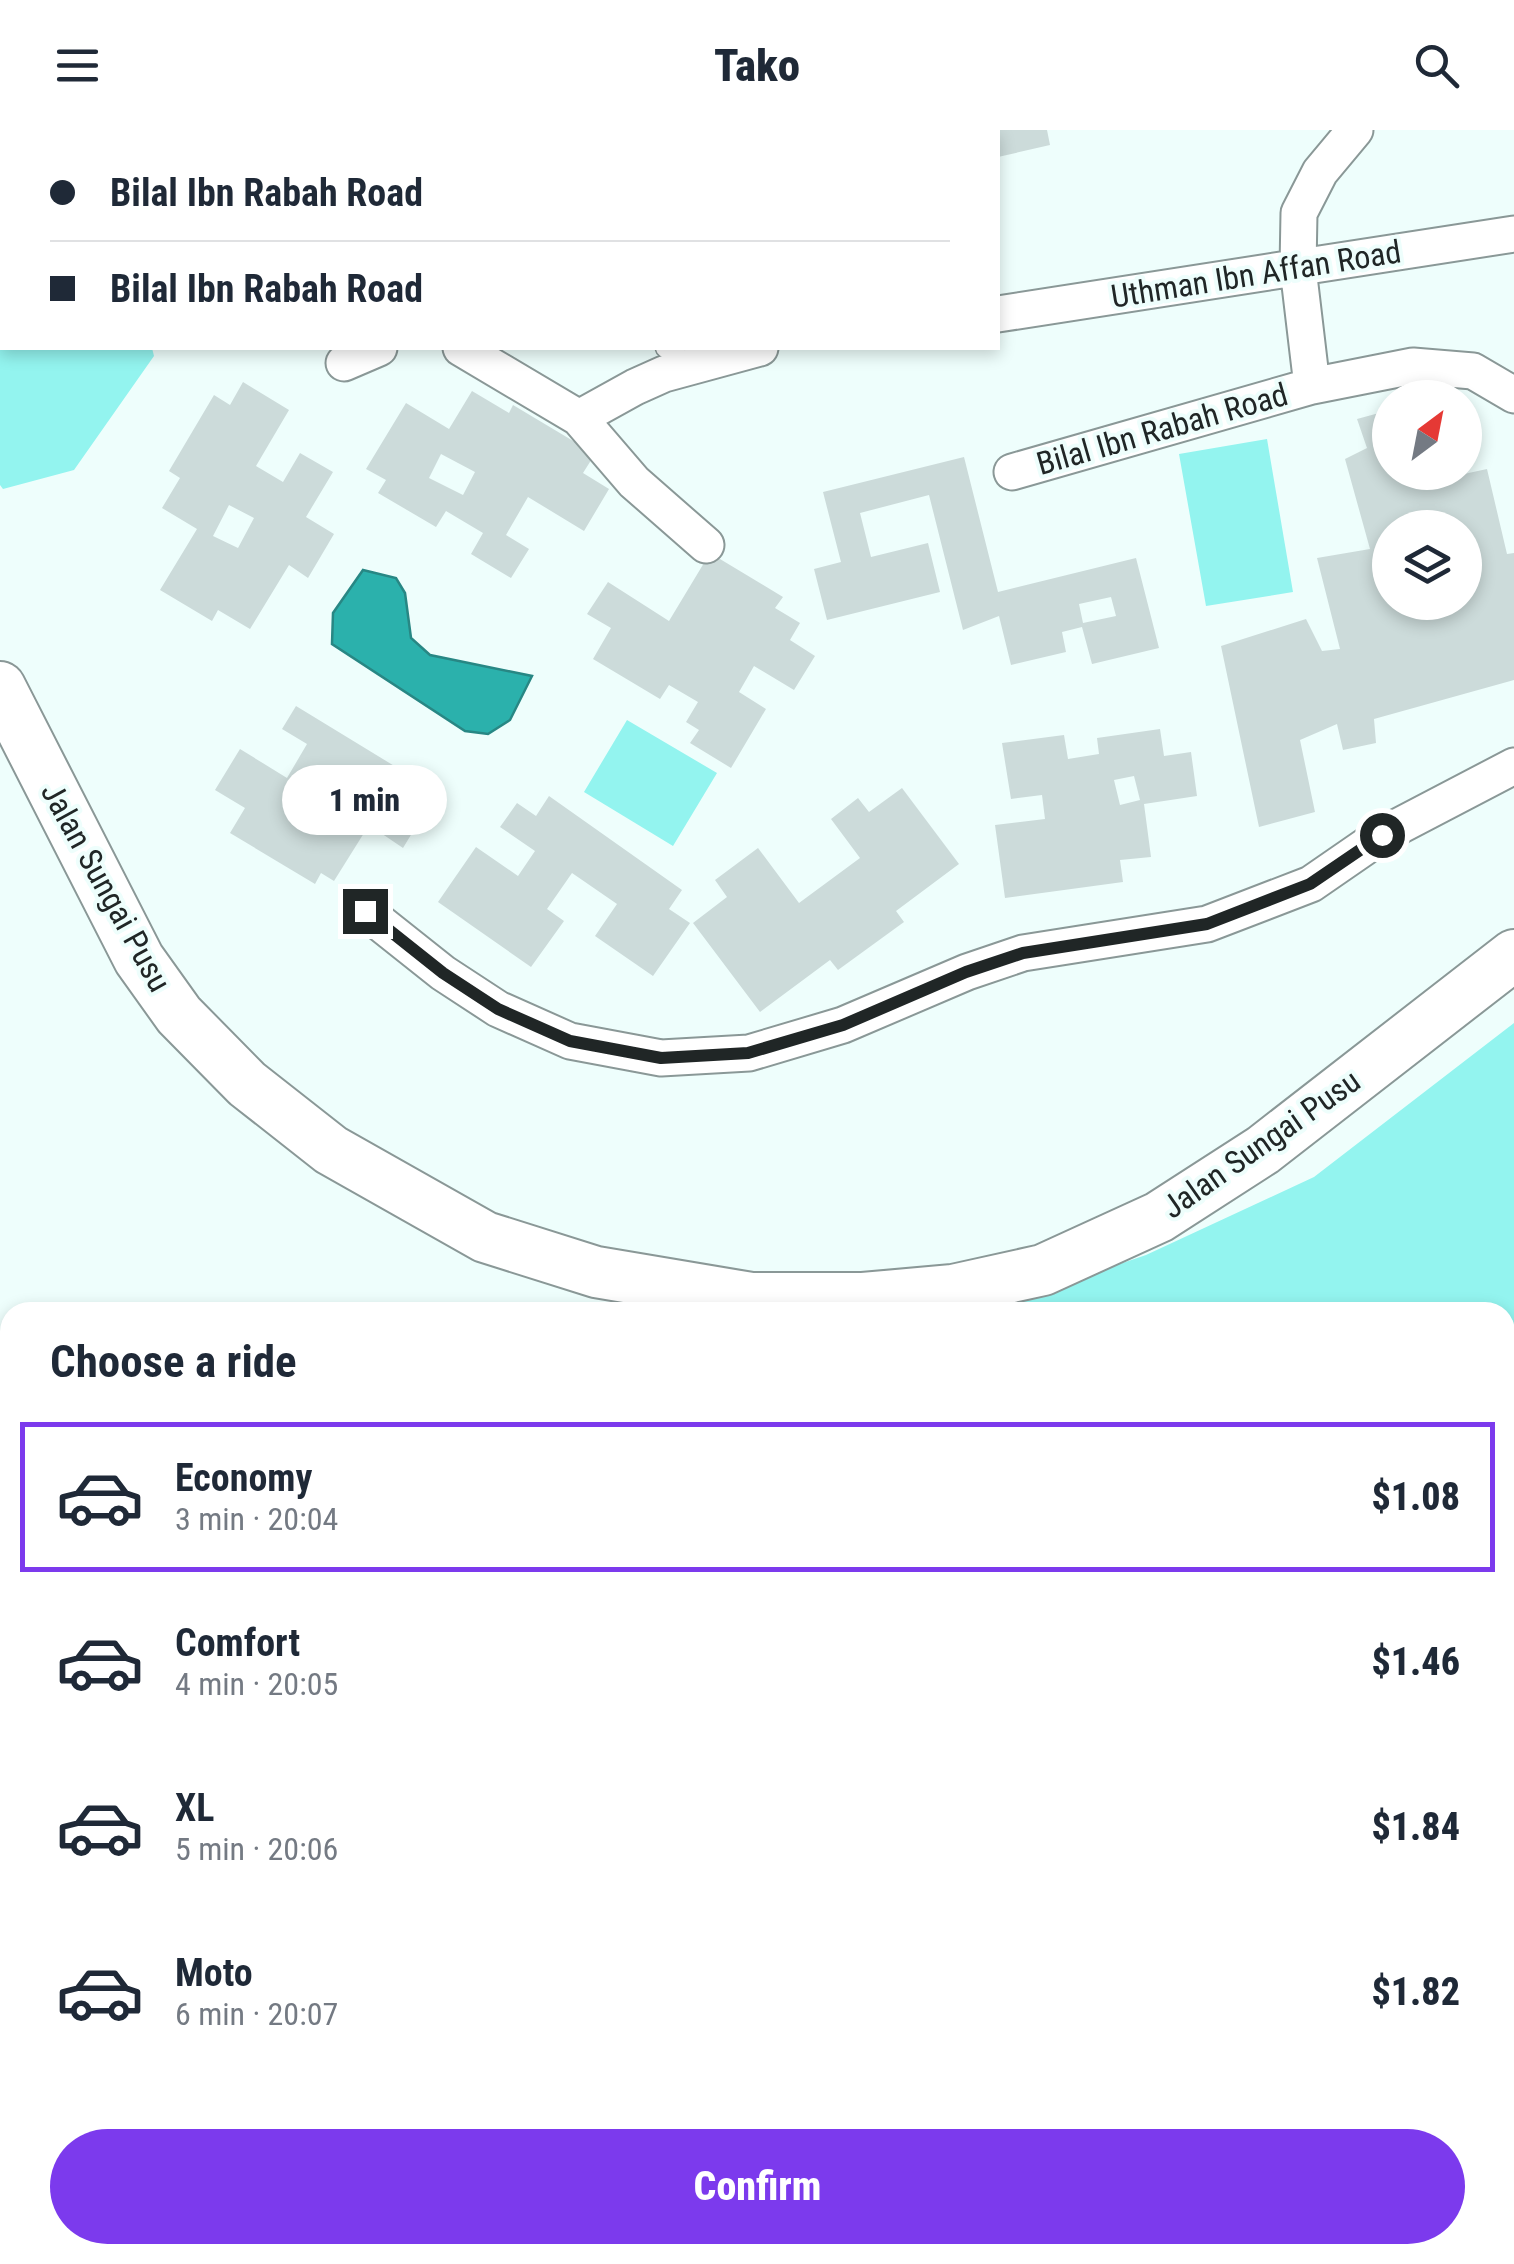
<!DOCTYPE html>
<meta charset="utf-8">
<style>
body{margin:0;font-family:"Roboto Condensed",sans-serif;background:#f2f2f3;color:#1f2937;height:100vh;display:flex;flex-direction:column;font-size:38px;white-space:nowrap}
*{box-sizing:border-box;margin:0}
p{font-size:32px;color:#747a83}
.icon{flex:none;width:55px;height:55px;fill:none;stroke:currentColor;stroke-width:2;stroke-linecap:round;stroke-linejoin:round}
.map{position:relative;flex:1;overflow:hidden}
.panel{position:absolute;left:0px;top:1172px;width:1515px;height:962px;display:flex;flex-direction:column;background:#fff;border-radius:30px 30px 0 0;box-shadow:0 5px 15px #0003}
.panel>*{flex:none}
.guide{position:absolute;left:0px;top:0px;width:1000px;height:220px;box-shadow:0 5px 15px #0003;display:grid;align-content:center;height:220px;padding:0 50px;background:#fff}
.needle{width:65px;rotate:32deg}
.buttons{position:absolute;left:1372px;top:250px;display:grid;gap:20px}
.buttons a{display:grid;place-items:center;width:110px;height:110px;border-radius:50%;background:#fff;box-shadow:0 5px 15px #0003;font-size:50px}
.end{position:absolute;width:45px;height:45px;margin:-22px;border:12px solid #202626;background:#fff;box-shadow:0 0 0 5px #fff}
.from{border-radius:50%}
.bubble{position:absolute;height:70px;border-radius:35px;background:#fff;box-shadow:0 5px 15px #0003;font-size:32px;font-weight:800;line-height:70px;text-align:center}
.guide b{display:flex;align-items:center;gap:35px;height:95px;font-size:38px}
.guide b+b{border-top:2px solid #e0e1e3}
.guide i{width:25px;height:25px;background:#1f2937}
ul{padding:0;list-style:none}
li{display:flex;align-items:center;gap:30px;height:150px;margin:0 20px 15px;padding:0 30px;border:5px solid transparent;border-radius:0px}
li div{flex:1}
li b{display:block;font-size:38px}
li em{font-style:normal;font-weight:800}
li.current{border-color:#7c3aed}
li>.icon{width:90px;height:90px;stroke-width:1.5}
h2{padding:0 50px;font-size:45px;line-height:120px}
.primary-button{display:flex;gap:20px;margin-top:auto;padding:20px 50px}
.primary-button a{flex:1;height:115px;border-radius:60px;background:#7c3aed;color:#fff;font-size:40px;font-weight:800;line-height:115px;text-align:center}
header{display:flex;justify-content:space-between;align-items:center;height:130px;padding:0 50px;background:#fff;font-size:45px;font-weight:800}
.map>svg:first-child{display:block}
</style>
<header><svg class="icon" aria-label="menu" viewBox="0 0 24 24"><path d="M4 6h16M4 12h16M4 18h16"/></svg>Tako<svg class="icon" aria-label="search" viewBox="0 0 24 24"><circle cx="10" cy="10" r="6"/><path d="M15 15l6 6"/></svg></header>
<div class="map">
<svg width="1514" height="2134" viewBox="0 0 1514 2134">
<rect width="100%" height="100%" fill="#eefefc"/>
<path fill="#93f4ef" d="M0 0H136V2H2V218H152L154 226 74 340 3 359 0 355Z
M1267 309 1293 462 1206 476 1179 324Z
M627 590 717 643 673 716 584 662Z
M1514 893V2134H136L142 2130 143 2125H1505V1182H979L1146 1125 1314 1047Z"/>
<path fill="#2bb1ac" stroke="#288784" stroke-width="2.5" d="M363 440 396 448 405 463 411 508 430 525 532 546 510 590 488 604 465 601 332 514 333 483Z"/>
<path fill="#ccdbda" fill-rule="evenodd" d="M998 0H1047L1050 15 998 27Z
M243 252 289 280 256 336 283 352 300 323 333 342 306 387 334 404 308 448 289 435 250 499 218 480 212 491 160 460 197 399 162 378 180 348 169 341 214 265 230 275ZM229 375 254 388 238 418 213 406Z
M472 261 509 283 513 275 595 324 583 343 609 359 584 401 528 367 506 405 529 419 511 448 471 424 483 403 446 381 436 397 378 363 386 350 366 339 406 273 449 299ZM441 324 475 342 463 365 429 348Z
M1390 280V342H1440L1441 349 1487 339 1507 424 1514 423V550L1374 589 1376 613 1343 620 1337 594 1300 610 1315 682 1259 697 1221 516 1306 489 1322 521 1340 519 1317 428 1370 419 1345 329 1367 318 1357 289ZM1390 398H1465V472H1390Z
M964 327 998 462 1136 428 1159 518 1092 534 1082 497 1062 502 1066 522 1011 535 999 486 963 500 929 365 860 383 871 427 928 413 940 462 827 490 814 439 841 432 823 362ZM1111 467 1116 486 1083 493 1079 474Z
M710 423 783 467 775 478 800 493 790 510 815 526 794 560 754 536 739 562 766 579 731 638 690 613 699 600 686 592 698 572 669 555 660 569 593 529 611 498 587 484 608 452 669 491Z
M296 576 437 662 403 718 369 695 334 751 321 743 315 754 230 703 245 678 215 660 240 619 287 648 307 614 282 599ZM348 648 384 670 369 694 333 671Z
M1160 599 1164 626 1191 622 1197 666 1144 674 1151 727 1120 730 1123 752 1005 768 995 695 1045 689 1042 665 1011 669 1002 613 1064 605 1068 629 1099 624 1097 608ZM1134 646 1140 670 1120 675 1114 650Z
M902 658 959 734 896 781 904 792 838 840 830 830 760 882 693 793 727 767 715 750 758 718 799 773 860 728 831 689 858 668 869 682Z
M549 666 682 760 669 779 690 793 653 846 595 806 617 774 572 743 547 779 564 791 531 837 438 772 476 717 518 746 535 721 500 697 517 673 536 686Z"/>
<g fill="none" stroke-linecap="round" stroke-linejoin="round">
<g stroke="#8a9897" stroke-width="21">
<path id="service" d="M865 0 866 2
M665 218 692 236"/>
</g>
<g stroke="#8a9897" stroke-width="39">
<path id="minor" d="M763 0 765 2
M998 184 1514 104
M461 218 579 288 635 257 664 244 760 218
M344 233 379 218
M1312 256 1298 138 1299 83 1320 42 1355 0
M579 288 634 352 706 415
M1012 342 1312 256 1413 236 1473 241 1514 265
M365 781 443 843 498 879 570 911 661 928 749 923 843 895 967 842 1023 823 1207 794 1311 754 1382 705 1514 636
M0 1511 10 1508"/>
</g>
<g stroke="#8a9897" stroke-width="54">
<path id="secondary" d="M0 557 139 829 179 885 247 954 331 1020 485 1107 596 1142 751 1168H863L953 1160 1043 1140 1159 1087 1263 1020 1514 825"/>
</g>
<use href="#service" stroke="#fff" stroke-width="18"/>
<use href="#minor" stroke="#fff" stroke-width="35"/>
<use href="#secondary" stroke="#fff" stroke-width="50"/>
</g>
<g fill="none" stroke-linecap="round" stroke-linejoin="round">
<path stroke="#202626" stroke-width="12" d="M365 781 443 843 498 879 570 911 661 928 748 923 843 895 966 842 1023 823 1207 794 1310 754 1382 705"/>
</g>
<g text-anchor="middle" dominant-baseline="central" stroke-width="8" stroke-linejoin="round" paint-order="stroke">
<g font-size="32" fill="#202626" stroke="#eefefc">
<text transform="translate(1256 144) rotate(-9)">Uthman Ibn Affan Road</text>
<text transform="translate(1162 299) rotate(-16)">Bilal Ibn Rabah Road</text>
<text transform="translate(106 757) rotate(61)">Jalan Sungai Pusu</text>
<text transform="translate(1261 1014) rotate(-35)">Jalan Sungai Pusu</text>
</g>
</g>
</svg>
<div class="buttons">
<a><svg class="needle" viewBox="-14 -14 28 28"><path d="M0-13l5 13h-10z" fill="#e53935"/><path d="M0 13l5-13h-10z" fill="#747a83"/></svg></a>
<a><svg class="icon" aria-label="layers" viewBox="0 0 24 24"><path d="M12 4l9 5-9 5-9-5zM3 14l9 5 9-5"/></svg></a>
</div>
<i class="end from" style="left:1382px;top:705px"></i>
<i class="end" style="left:365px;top:781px"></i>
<div class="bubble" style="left:282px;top:635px;width:165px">1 min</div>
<div class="guide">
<b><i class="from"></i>Bilal Ibn Rabah Road</b>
<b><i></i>Bilal Ibn Rabah Road</b>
</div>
<section class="panel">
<h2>Choose a ride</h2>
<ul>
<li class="current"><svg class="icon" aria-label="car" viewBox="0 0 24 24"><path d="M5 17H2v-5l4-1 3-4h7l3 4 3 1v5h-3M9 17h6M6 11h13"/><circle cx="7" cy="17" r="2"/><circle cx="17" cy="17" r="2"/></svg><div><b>Economy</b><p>3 min · 20:04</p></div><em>$1.08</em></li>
<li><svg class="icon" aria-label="car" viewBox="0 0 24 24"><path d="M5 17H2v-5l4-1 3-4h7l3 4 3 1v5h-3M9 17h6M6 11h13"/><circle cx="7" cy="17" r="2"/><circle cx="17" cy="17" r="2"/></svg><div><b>Comfort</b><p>4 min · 20:05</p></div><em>$1.46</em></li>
<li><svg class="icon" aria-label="car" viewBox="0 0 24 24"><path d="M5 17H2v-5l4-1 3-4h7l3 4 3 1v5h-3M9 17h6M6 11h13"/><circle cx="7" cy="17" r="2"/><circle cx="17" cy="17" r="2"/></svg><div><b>XL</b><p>5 min · 20:06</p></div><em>$1.84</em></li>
<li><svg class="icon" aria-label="car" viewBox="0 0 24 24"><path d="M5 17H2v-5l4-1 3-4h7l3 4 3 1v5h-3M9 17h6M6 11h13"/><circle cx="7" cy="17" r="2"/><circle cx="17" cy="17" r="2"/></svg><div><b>Moto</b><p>6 min · 20:07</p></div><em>$1.82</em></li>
</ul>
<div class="primary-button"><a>Confirm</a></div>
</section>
</div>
